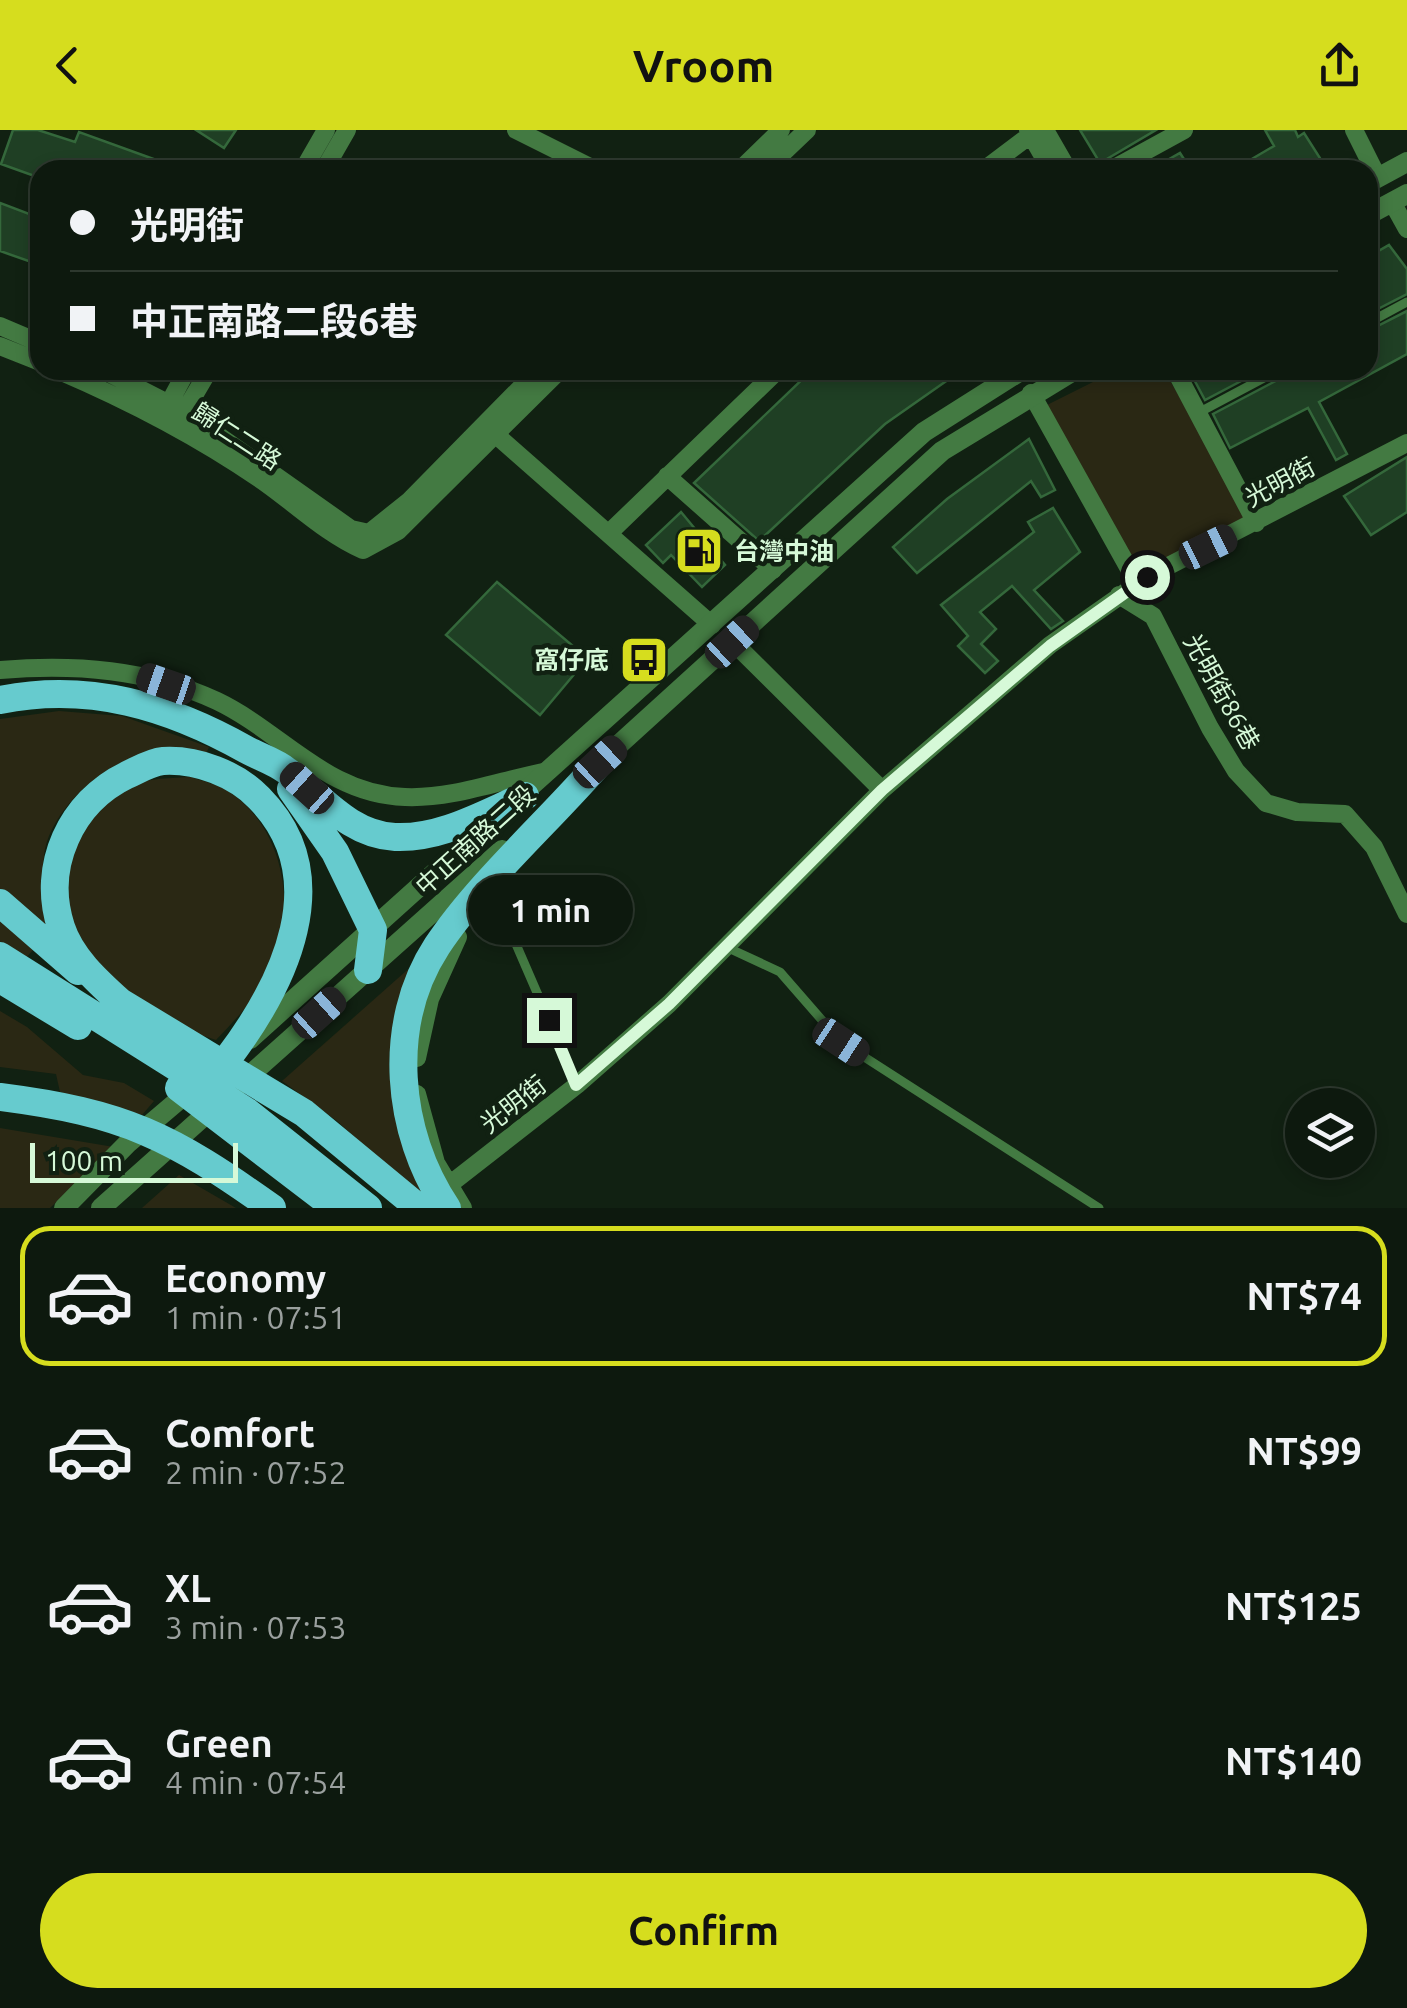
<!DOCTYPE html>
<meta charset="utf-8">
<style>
body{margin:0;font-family:Ubuntu,"Noto Sans TC",sans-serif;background:#1b261c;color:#f1f3f6;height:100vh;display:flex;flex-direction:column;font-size:38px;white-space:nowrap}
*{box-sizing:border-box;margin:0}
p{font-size:32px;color:#9aa09e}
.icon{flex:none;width:55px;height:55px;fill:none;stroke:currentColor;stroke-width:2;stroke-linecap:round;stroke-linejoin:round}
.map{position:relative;height:1078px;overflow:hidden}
.drawer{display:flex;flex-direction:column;background:#0d190e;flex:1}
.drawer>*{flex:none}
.banner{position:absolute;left:30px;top:30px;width:1348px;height:220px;border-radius:30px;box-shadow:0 5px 15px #0003,0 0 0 2px #2d382e;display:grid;align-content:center;height:220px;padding:0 40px;background:#0d190e}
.fabs{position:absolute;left:1285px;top:958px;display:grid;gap:20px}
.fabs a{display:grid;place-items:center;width:90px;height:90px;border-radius:50%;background:#0d190e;box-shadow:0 5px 15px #0003,0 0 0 2px #2d382e;font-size:50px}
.scale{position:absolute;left:30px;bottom:25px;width:208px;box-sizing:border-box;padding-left:10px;border:5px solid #d6f9d8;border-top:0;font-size:28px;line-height:35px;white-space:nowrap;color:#d6f9d8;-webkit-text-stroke:8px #112112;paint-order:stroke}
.end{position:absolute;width:45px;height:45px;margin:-22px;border:12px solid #d6f9d8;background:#111;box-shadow:0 0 0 5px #111}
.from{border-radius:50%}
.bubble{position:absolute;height:70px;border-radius:35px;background:#0d190e;box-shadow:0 5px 15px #0003,0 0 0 2px #2d382e;font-size:32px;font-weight:700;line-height:70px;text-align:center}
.car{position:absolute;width:30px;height:60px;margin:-30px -15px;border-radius:12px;box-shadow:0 0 8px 2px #0007;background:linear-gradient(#222 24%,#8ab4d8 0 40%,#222 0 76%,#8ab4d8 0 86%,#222 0)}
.banner b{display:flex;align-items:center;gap:35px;height:95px;font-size:38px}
.banner b+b{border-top:2px solid #2d382e}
.banner i{width:25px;height:25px;background:#f1f3f6}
ul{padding:18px 0 0;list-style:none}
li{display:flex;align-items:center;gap:30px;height:140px;margin:0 20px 15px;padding:0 20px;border:5px solid transparent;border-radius:30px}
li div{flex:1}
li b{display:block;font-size:38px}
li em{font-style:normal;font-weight:700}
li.on{border-color:#d6dd1e}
li>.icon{width:90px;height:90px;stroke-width:1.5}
.button{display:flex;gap:20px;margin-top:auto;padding:20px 40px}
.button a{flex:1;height:115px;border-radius:60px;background:#d6dd1e;color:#111;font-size:40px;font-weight:700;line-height:115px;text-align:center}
header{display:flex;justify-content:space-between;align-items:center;height:130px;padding:0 40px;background:#d6dd1e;color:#111;font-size:45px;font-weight:700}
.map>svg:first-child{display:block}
</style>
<header><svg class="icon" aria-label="back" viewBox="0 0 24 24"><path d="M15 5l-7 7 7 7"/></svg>Vroom<svg class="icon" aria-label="share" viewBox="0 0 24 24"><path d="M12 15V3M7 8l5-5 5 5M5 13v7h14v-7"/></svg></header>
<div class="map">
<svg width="1407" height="1078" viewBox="0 0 1407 1078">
<rect width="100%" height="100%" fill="#112112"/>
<path fill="#2a2814" d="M1117 240H1164L1247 384 1239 402 1147 447 1131 442 1047 275Z
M59 581 122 586 209 617 205 626C186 626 161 622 143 625 102 634 54 678 45 719 40 744 48 772 54 796L25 829 0 814V589Z
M191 647C202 651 217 654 228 661 283 696 298 777 272 836 260 864 237 888 216 910 162 893 107 860 77 810 47 757 73 679 131 655 149 648 172 648 191 647Z
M423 826 404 1019 426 1073 337 991 282 951Z
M0 881 27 897 83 945 124 953 154 971 142 985 60 962 56 944 0 937Z
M0 998 114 1017 50 1078H0Z
M179 1045 236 1078H142Z"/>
<path fill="#1f3f24" stroke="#34683b" stroke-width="2.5" d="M13 0H38L75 12 79 2 184 40H40V48L1 34Z
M196 0H236L224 18Z
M1080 0H1156L1100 33Z
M1265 0H1295L1298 7 1304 3 1325 36 1233 40 1274 16Z
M1180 23 1191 40H1150Z
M0 73 40 88V135L0 121Z
M1389 115 1407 139V164L1368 184V127Z
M1407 181V224L1319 272 1347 324 1336 330 1308 278 1230 318 1213 284 1283 247 1287 240H1368V201Z
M812 240H962L885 294 759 411 694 353Z
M1189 240H1262L1205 270Z
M1029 309 1055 360 1041 367 1031 351 917 443 893 417 947 369Z
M1407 327V382L1371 405 1344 366Z
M1053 378 1080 422 1034 460 1063 491 1051 499 1012 456 980 482 996 499 981 514 998 531 985 543 958 516 968 506 941 475 1034 402 1028 392Z
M681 382 725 435 702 457 671 425 663 433 646 415Z
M497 452 573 516 567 522 582 535 540 585 446 505Z"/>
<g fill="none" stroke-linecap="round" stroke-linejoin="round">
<path stroke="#437a42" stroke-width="9" d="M1368 193 1407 172
M1198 283 1279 240
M493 761 577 955
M724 816 780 842 841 912 1099 1078"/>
<path stroke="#437a42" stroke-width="18" d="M516 0 596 40
M1028 0 1051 40
M1045 0 1068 40
M1354 0 1378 48
M303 40 326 0
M324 40 347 0
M740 40 781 0
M765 40 807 0
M984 40 1037 0
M1111 40 1184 0
M1392 72 1407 99
M0 196 40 213
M0 216 40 232
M57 240C132 272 201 308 267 354 299 377 327 404 363 420L398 401 560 240
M103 240 185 282 351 399 369 403 409 371 538 240
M1175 240 1256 393
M1031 263 1137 453
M166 279 187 240
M179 291 209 240
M487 297 712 495
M667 346 773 440
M609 403 778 240
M1119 465 1153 486 1210 598 1236 641 1266 673 1297 682 1345 684 1374 717 1407 784
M733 512 882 660
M0 540C75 534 148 539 217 571 282 602 327 665 405 667 453 669 501 650 548 641
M417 928 430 869 458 807
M417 964 436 1033 463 1078
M449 1055 577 955 669 874 882 660 1050 515 1147 447 1407 313"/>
<path stroke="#437a42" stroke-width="20" d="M1368 53 1407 32
M1368 85 1407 64
M591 640 942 321 1075 240
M250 909 924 302 1022 240
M64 1078 127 1014 194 957
M101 1078 502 720"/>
<path stroke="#66cbce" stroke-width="28" d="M0 570C89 552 169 576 247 620 260 627 276 632 287 641 321 666 349 705 395 707 441 709 483 684 525 666
M291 659 335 722 373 800 368 840
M0 773 78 841
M0 826 246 981 368 1078
M0 849 78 896
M117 870 304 983 419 1078
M128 879C103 856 72 831 61 797 41 736 71 672 127 645 138 640 151 632 163 631 197 629 236 644 259 668 337 747 284 854 228 928
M179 958 336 1078
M0 967C125 983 171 1006 272 1078
M447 1078C396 1003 386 894 437 816 478 754 550 690 600 632"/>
</g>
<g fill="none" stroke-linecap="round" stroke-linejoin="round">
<path stroke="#d6f9d8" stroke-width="12" d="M549 890 576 955 669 874 882 660 1050 516 1147 447"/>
</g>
<defs>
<g id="fuel-square" transform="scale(2.5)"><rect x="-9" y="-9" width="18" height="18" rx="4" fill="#d6dd1e" stroke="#112112"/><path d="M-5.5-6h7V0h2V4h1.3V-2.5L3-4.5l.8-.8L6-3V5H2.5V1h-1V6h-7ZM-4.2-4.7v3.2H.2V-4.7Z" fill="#111"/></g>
<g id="bus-square" transform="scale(2.5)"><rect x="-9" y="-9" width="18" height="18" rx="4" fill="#d6dd1e" stroke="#112112"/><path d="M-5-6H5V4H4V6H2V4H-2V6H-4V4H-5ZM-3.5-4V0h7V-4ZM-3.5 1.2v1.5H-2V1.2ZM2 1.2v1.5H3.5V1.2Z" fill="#111"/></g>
</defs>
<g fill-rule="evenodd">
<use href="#fuel-square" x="699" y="421"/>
<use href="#bus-square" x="644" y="530"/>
</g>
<g text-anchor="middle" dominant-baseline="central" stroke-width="9" stroke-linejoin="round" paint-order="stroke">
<g font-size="25" fill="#d6f9d8" stroke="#112112">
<text transform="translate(237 306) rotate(33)">歸仁二路</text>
<text transform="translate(1280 352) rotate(-28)">光明街</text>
<text transform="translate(1222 562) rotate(61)">光明街86巷</text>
<text transform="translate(475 710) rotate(-42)">中正南路二段</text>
<text transform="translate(513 974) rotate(-38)">光明街</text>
</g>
<g font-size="25" font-weight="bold" fill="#d6f9d8" stroke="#112112" text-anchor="start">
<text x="734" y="421">台灣中油</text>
<text x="609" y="530" text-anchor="end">窩仔底</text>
</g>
</g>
</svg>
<div class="fabs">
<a><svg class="icon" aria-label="layers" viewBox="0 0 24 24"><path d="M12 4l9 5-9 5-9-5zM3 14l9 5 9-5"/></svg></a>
</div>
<div class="scale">100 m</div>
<i class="end from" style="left:1147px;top:447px"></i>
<i class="end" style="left:549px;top:890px"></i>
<div class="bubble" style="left:468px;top:745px;width:165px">1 min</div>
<i class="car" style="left:1208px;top:417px;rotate:64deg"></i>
<i class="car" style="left:732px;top:512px;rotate:47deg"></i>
<i class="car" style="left:166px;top:554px;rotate:289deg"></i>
<i class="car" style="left:600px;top:632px;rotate:47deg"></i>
<i class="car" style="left:307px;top:658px;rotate:312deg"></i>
<i class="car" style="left:319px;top:883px;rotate:48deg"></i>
<i class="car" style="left:841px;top:912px;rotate:123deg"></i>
<div class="banner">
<b><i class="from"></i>光明街</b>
<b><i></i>中正南路二段6巷</b>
</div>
</div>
<section class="drawer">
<ul>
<li class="on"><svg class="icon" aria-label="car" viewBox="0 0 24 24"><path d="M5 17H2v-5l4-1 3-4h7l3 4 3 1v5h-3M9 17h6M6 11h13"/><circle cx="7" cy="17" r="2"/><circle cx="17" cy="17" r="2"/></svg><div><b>Economy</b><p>1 min · 07:51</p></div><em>NT$74</em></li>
<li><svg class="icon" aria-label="car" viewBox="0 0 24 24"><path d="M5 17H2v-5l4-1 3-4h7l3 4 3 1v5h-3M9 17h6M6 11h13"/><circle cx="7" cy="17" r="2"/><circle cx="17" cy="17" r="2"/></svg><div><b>Comfort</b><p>2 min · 07:52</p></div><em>NT$99</em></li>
<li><svg class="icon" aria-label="car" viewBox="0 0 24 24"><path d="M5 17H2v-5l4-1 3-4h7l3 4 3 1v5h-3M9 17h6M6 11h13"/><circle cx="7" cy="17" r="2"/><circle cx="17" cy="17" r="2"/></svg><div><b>XL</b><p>3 min · 07:53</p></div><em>NT$125</em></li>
<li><svg class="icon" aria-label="car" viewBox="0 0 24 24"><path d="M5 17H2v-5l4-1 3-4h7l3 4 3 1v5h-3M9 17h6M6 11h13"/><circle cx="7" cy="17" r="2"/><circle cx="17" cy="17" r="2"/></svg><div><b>Green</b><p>4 min · 07:54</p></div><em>NT$140</em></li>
</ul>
<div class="button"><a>Confirm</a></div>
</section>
